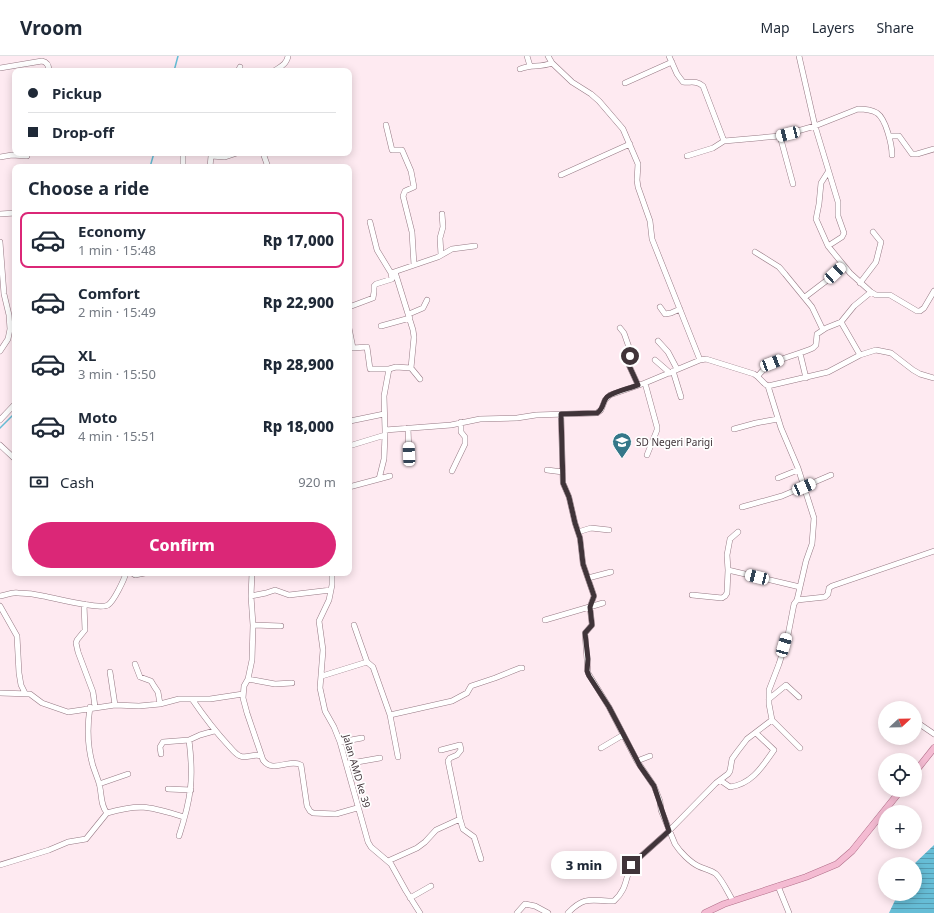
<!DOCTYPE html>
<meta charset="utf-8">
<style>
body{margin:0;font-family:"Noto Sans",sans-serif;background:#f2f2f3;color:#1f2937;height:100vh;display:flex;flex-direction:column;font-size:15px;white-space:nowrap}
*{box-sizing:border-box;margin:0}
p{font-size:13px;color:#747a83}
.icon{flex:none;width:22px;height:22px;fill:none;stroke:currentColor;stroke-width:2;stroke-linecap:round;stroke-linejoin:round}
.map{position:relative;flex:1;overflow:hidden}
.panel{position:absolute;left:12px;top:108px;width:340px;height:412px;display:flex;flex-direction:column;background:#fff;border-radius:8px;box-shadow:0 2px 10px #0003}
.panel>*{flex:none}
.guide{position:absolute;left:12px;top:12px;width:340px;height:88px;border-radius:8px;box-shadow:0 2px 10px #0003;display:grid;align-content:center;height:88px;padding:0 16px;background:#fff}
.needle{width:26px;rotate:68deg}
.tools{position:absolute;left:878px;top:645px;display:grid;gap:8px}
.tools a{display:grid;place-items:center;width:44px;height:44px;border-radius:50%;background:#fff;box-shadow:0 2px 10px #0003;font-size:20px}
.end{position:absolute;width:18px;height:18px;margin:-9px;border:5px solid #403439;background:#fff;box-shadow:0 0 0 2px #fff}
.from{border-radius:50%}
.bubble{position:absolute;height:28px;border-radius:14px;background:#fff;box-shadow:0 2px 10px #0003;font-size:13px;font-weight:800;line-height:28px;text-align:center}
.car{position:absolute;width:12px;height:24px;margin:-12px -6px;border-radius:5px;box-shadow:0 0 3px 1px #0007;background:linear-gradient(#fff 24%,#345 0 40%,#fff 0 76%,#345 0 86%,#fff 0)}
.guide b{display:flex;align-items:center;gap:14px;height:38px;font-size:15px}
.guide b+b{border-top:1px solid #e0e1e3}
.guide i{width:10px;height:10px;background:#1f2937}
ul{padding:0;list-style:none}
li{display:flex;align-items:center;gap:12px;height:56px;margin:0 8px 6px;padding:0 8px;border:2px solid transparent;border-radius:8px}
li div{flex:1}
li b{display:block;font-size:15px}
li em{font-style:normal;font-weight:800}
li.selected{border-color:#db2777}
li>.icon{width:36px;height:36px;stroke-width:1.5}
h2{padding:0 16px;font-size:18px;line-height:48px}
.pay{display:flex;align-items:center;gap:10px;height:44px;padding:0 16px;font-size:15px}
.pay p{margin-inline-start:auto}
.action{display:flex;gap:8px;margin-top:auto;padding:8px 16px}
.action a{flex:1;height:46px;border-radius:24px;background:#db2777;color:#fff;font-size:16px;font-weight:800;line-height:46px;text-align:center}
header{display:flex;align-items:center;gap:24px;box-sizing:border-box;height:56px;padding:0 20px;background:#fff;border-bottom:1px solid #e0e1e3}
header strong{font-size:19px}
nav{display:flex;gap:22px;margin-inline-start:auto;font-size:14px}
.map>svg:first-child{display:block}
</style>
<header>
<strong>Vroom</strong>
<nav><a>Map</a><a>Layers</a><a>Share</a></nav>
</header>
<div class="map">
<svg width="934" height="857" viewBox="0 0 934 857">
<defs>
<pattern id="water-rules" width="6" height="5" patternUnits="userSpaceOnUse"><rect width="6" height="5" fill="#66bdd6"/><path d="M0 2.5h6" fill="none" stroke="#559aaf"/></pattern>
</defs>
<rect width="100%" height="100%" fill="#feeaf1"/>
<path fill="url(#water-rules)" d="M934 789V857H889L898 838H915V808H914Z"/>
<g fill="none" stroke-linecap="round" stroke-linejoin="round">
<path stroke="#66bdd6" stroke-width="1.5" d="M174 15 178 0
M150 111 154 97
M0 372 15 357"/>
<g stroke="#967984" stroke-width="6">
<path id="minor" d="M527 0 530 10
M548 0 552 7 572 26 591 38 599 45 623 73 638 108 637 124 638 131 650 165 652 183 700 304
M669 0 677 18 683 26C691 27 696 24 703 30L724 85 780 80 815 70 858 53C863 53 872 54 877 57 886 63 892 89 892 99
M799 0 815 70 838 146V160L844 177 842 181 828 190 850 217 871 236 854 250 841 266 860 299
M0 12 42 5C47 6 49 9 49 15
M520 13C532 8 539 12 552 7
M238 15 240 11
M274 15C280 11 287 8 288 0
M625 27 672 6
M386 69 392 94H402L411 115 414 131 405 135 403 140 412 176 414 209
M780 80 793 128
M889 80H899L912 98H917L934 93
M263 97 268 111
M687 100 713 92 724 85
M0 101 12 99 27 100
M183 111V97
M210 111 211 100 225 101 237 97
M561 119 630 88
M0 158 15 157
M370 166 377 194 391 217
M0 186 4 238 9 259 10 273 8 283 0 295
M828 190 816 163 819 148 821 127 828 116
M755 196 779 211 785 218 812 251 823 274
M441 199 440 182 443 171 442 158
M395 216 413 274 414 281 411 312
M860 227 876 206 881 186 873 176
M871 236 876 239H890L917 255H920L924 252 934 235
M805 241 826 225 843 209
M349 251 373 242 374 236V230L376 228 392 223 391 217 438 201 452 193 475 190
M660 251 665 258 671 257 680 253
M409 258 423 252 427 244
M381 270 410 262
M349 272 353 292 367 291 370 313H389
M620 272 624 277 631 297 627 305 638 329
M658 285 668 296 677 313
M800 297 806 322
M655 304 670 317
M673 315 681 341
M758 320C771 302 794 301 813 292L816 289 817 278 826 272 841 266
M645 327 657 371V374L647 399
M561 358 563 427 569 441 575 467 580 482 583 508 594 540 590 551 592 569 585 577 588 617 609 651 637 705 654 730 660 745 661 754 675 788C680 796 690 806 698 810 704 813 711 814 716 818 723 825 728 837 733 845
M0 364 15 348
M350 365 384 358
M408 372 409 398
M734 373 756 367 778 363
M385 374 384 340 389 313 396 311 411 312 420 323
M0 389 15 403
M349 390 385 379V374L451 369 480 363 517 362 536 359 597 357 601 354 605 344 610 339 645 327 700 304 706 303 754 318C760 321 762 327 768 330L828 316 860 299 876 294 891 297 913 314 920 318 934 322
M547 414 563 416
M452 415 465 388V381L461 376V366
M778 422 798 414
M379 423 390 420
M349 431 379 423 384 403 385 379
M742 451 782 440 831 419
M578 476 591 472 609 474
M728 514 727 499 730 483 738 476
M132 517 135 519 145 517
M252 517 251 540 253 569 252 604 248 623 244 630 243 642 247 657 263 704C273 718 289 702 301 709L307 750 310 755 313 757 336 758 357 752
M332 517V529L329 544 319 565 323 594 320 632 325 655 334 671 340 686 368 786 371 791 391 808 406 835 420 857
M588 522 611 516
M692 539 722 542 725 540 727 537 728 514 800 531
M0 540C6 539 12 536 18 537 27 537 35 538 43 540 55 542 99 554 108 549 114 545 124 524 126 517
M251 540 266 537 275 534 289 539 331 534
M797 544 825 541 828 538 829 532 832 530 934 495
M84 548 85 574 77 584 76 587 78 596 93 636 95 651
M0 550 17 580 19 617 21 629 25 637
M545 564 603 547
M253 569 281 570
M354 569 367 606
M135 608 140 621 151 625 154 630 158 636 160 648
M110 616 115 649
M322 620 367 606 373 611 390 659 452 645 467 637 471 630 495 622 520 612H522
M248 623 275 628 292 627
M0 637 30 638 42 647 68 656 115 649 139 650 160 648 179 643H192C203 659 215 675 228 689 232 693 235 698 240 700 247 703 254 697 261 700
M192 643H210L243 638
M769 643 786 629 799 641
M90 651C87 671 87 690 93 710 95 716 97 721 99 727 102 737 100 749 107 757 142 747 150 751 184 761
M390 659 398 701
M772 664 800 692
M915 665 934 678
M340 686 362 682
M601 692 623 679
M161 698 160 691 163 686 189 684 200 679 214 675
M637 705 650 700
M346 708 380 702
M720 724 730 731C752 728 762 711 774 694L756 677
M99 728 128 718
M168 733 191 734
M460 763 463 773 474 781 481 803
M179 780C191 743 194 723 189 684
M388 805 417 792 425 786 436 774 460 763 448 705 450 702 457 699 461 694 460 689 441 694
M0 809 49 794 68 786 86 783 107 757
M778 830 789 857
M410 842 431 830
M517 857 525 848 535 850 548 857
M568 857C585 839 592 845 614 845 627 833 625 824 631 809L669 775 716 727 728 718 730 715 732 703 737 696 747 683 772 664 769 648V634L779 608 788 579 794 548 797 544 806 505 812 488 814 462 798 412 781 372 768 330"/>
</g>
<g stroke="#b06e89" stroke-width="7">
<path id="major" d="M915 716 934 692
M705 857 724 848 806 821 837 808 852 795 901 734"/>
</g>
<use href="#minor" stroke="#fff" stroke-width="5"/>
<use href="#major" stroke="#f4bbd2" stroke-width="6"/>
</g>
<g fill="none" stroke-linecap="round" stroke-linejoin="round">
<path stroke="#403439" stroke-width="5" d="M630 300 627 305 638 329C628 333 615 335 607 341 602 346 604 353 597 357L561 358 563 427 569 441 575 467 580 482 583 508 594 540 590 551 592 569 585 577 588 603 587 615 589 620 609 651 640 710 654 730 669 775 631 809"/>
</g>
<defs>
<g id="school-pin" transform="scale(1)"><path d="M0 17L-7.5 6A9.5 9.5 0 1 1 7.5 6Z" fill="#357789" stroke="#fefefe"/><path d="M0-5L7-2L0 1L-7-2ZM-4 1L0 2.5L4 1V4Q0 6-4 4Z" fill="#fff"/></g>
</defs>
<g fill-rule="evenodd">
<use href="#school-pin" x="622" y="386"/>
</g>
<g text-anchor="middle" dominant-baseline="central" stroke-width="3.5" stroke-linejoin="round" paint-order="stroke">
<g font-size="10" fill="#403439" stroke="#fefefe" text-anchor="start">
<text x="636" y="386">SD Negeri Parigi</text>
</g>
<g font-size="10" fill="#403439" stroke="#fefefe">
<text transform="translate(357 715) rotate(74)">Jalan AMD ke 39</text>
</g>
</g>
</svg>
<div class="tools">
<a><svg class="needle" viewBox="-14 -14 28 28"><path d="M0-13l5 13h-10z" fill="#e53935"/><path d="M0 13l5-13h-10z" fill="#747a83"/></svg></a>
<a><svg class="icon" aria-label="locate" viewBox="0 0 24 24"><circle cx="12" cy="12" r="6"/><path d="M12 2v4M12 18v4M2 12h4M18 12h4"/></svg></a>
<a>+</a>
<a>−</a>
</div>
<i class="end from" style="left:630px;top:300px"></i>
<i class="end" style="left:631px;top:809px"></i>
<div class="bubble" style="left:551px;top:795px;width:66px">3 min</div>
<i class="car" style="left:788px;top:78px;rotate:256deg"></i>
<i class="car" style="left:835px;top:217px;rotate:47deg"></i>
<i class="car" style="left:772px;top:307px;rotate:69deg"></i>
<i class="car" style="left:409px;top:398px;rotate:358deg"></i>
<i class="car" style="left:804px;top:431px;rotate:67deg"></i>
<i class="car" style="left:757px;top:521px;rotate:284deg"></i>
<i class="car" style="left:784px;top:589px;rotate:16deg"></i>
<div class="guide">
<b><i class="from"></i>Pickup</b>
<b><i></i>Drop-off</b>
</div>
<section class="panel">
<h2>Choose a ride</h2>
<ul>
<li class="selected"><svg class="icon" aria-label="car" viewBox="0 0 24 24"><path d="M5 17H2v-5l4-1 3-4h7l3 4 3 1v5h-3M9 17h6M6 11h13"/><circle cx="7" cy="17" r="2"/><circle cx="17" cy="17" r="2"/></svg><div><b>Economy</b><p>1 min · 15:48</p></div><em>Rp 17,000</em></li>
<li><svg class="icon" aria-label="car" viewBox="0 0 24 24"><path d="M5 17H2v-5l4-1 3-4h7l3 4 3 1v5h-3M9 17h6M6 11h13"/><circle cx="7" cy="17" r="2"/><circle cx="17" cy="17" r="2"/></svg><div><b>Comfort</b><p>2 min · 15:49</p></div><em>Rp 22,900</em></li>
<li><svg class="icon" aria-label="car" viewBox="0 0 24 24"><path d="M5 17H2v-5l4-1 3-4h7l3 4 3 1v5h-3M9 17h6M6 11h13"/><circle cx="7" cy="17" r="2"/><circle cx="17" cy="17" r="2"/></svg><div><b>XL</b><p>3 min · 15:50</p></div><em>Rp 28,900</em></li>
<li><svg class="icon" aria-label="car" viewBox="0 0 24 24"><path d="M5 17H2v-5l4-1 3-4h7l3 4 3 1v5h-3M9 17h6M6 11h13"/><circle cx="7" cy="17" r="2"/><circle cx="17" cy="17" r="2"/></svg><div><b>Moto</b><p>4 min · 15:51</p></div><em>Rp 18,000</em></li>
</ul>
<div class="pay"><svg class="icon" aria-label="cash" viewBox="0 0 24 24"><path d="M3 7h18v10H3z"/><circle cx="12" cy="12" r="2"/></svg>Cash<p>920 m</p></div>
<div class="action"><a>Confirm</a></div>
</section>
</div>
